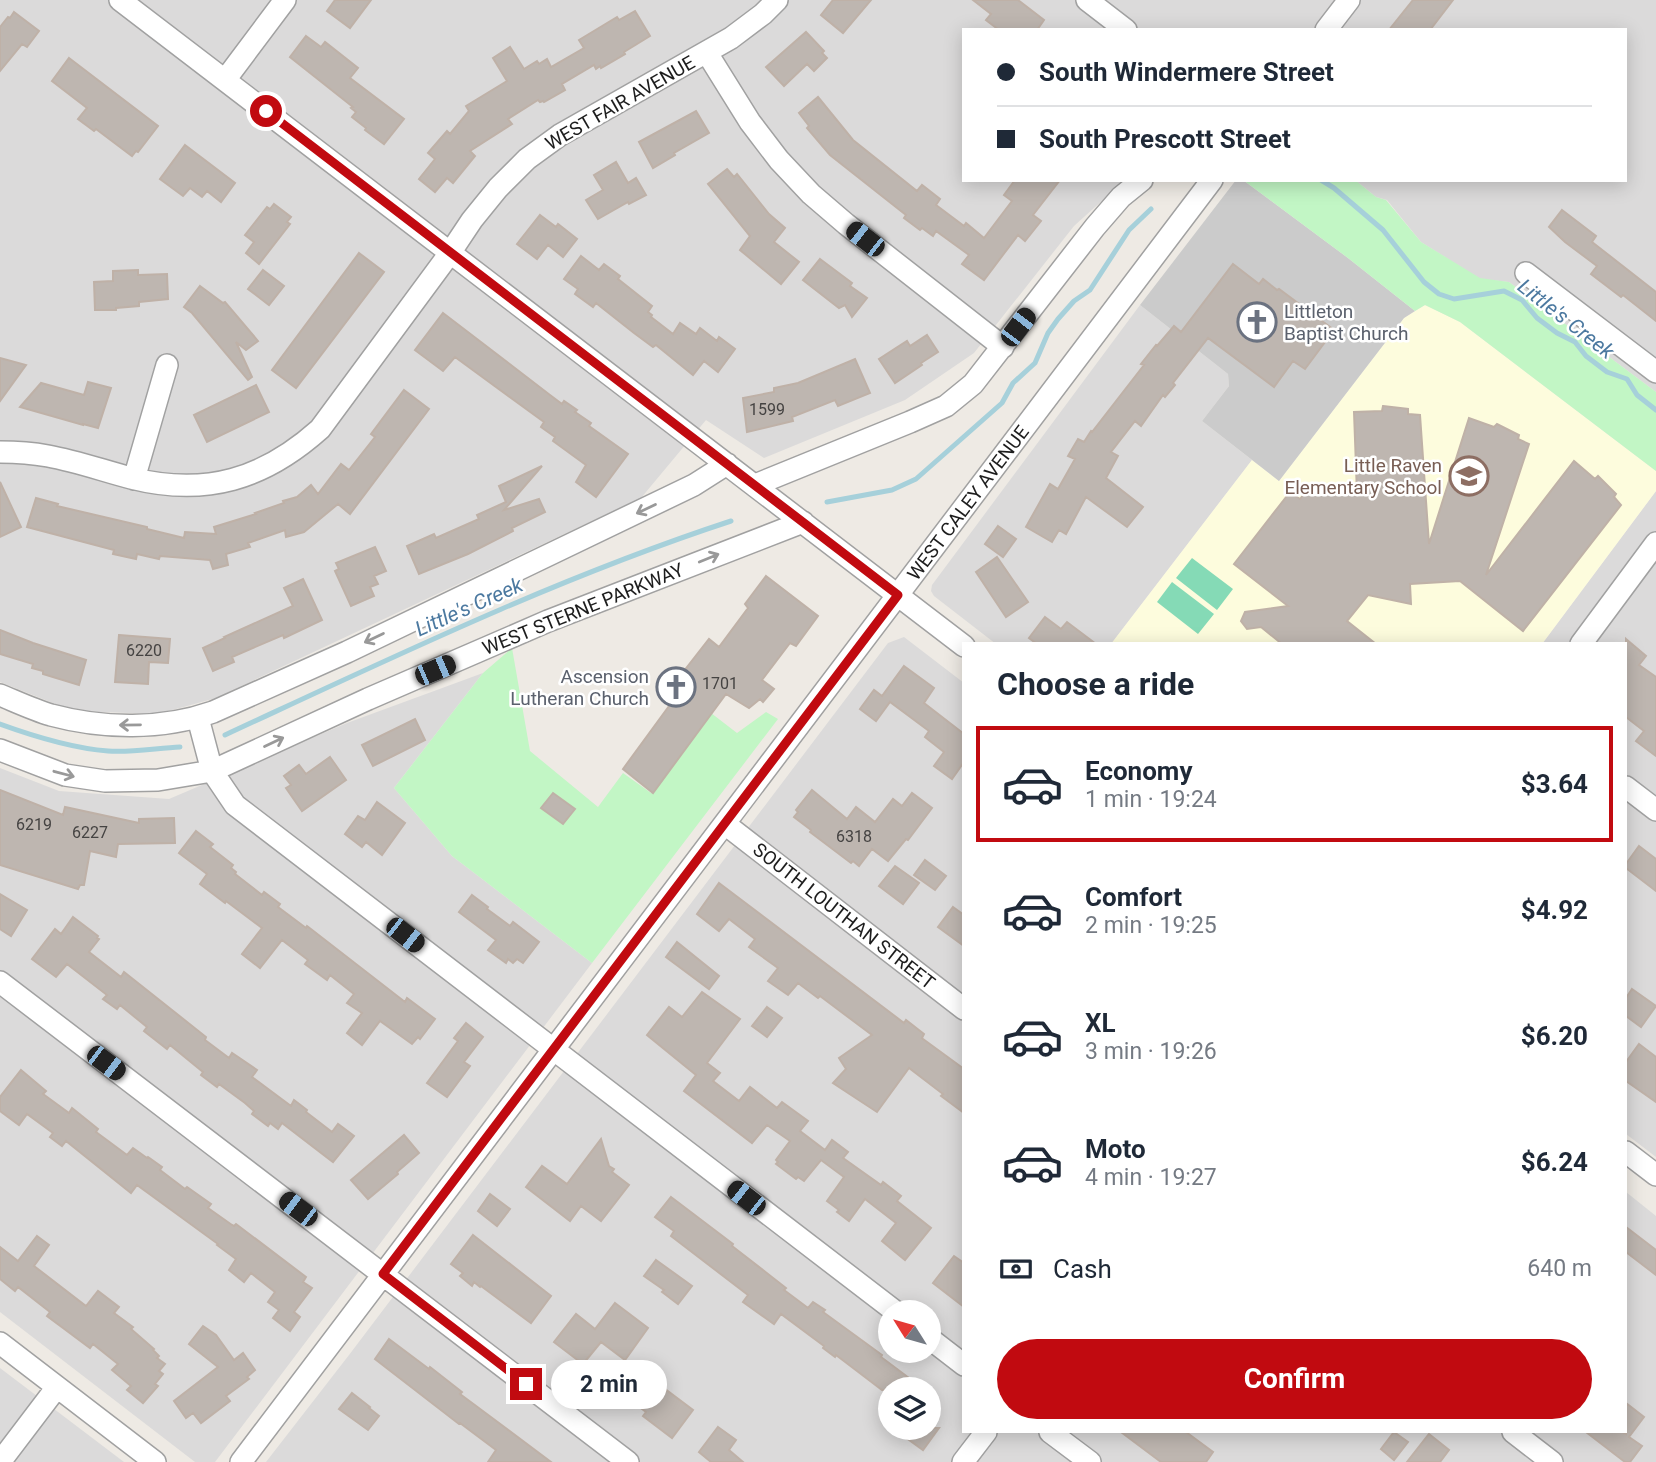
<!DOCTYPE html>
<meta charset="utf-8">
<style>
body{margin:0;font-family:Roboto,sans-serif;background:#f6f6f7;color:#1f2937;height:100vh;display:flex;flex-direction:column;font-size:26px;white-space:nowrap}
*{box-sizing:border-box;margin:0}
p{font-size:23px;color:#747a83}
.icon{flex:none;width:38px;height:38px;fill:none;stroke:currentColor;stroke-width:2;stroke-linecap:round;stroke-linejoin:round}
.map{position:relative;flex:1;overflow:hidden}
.panel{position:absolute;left:962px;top:642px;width:665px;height:791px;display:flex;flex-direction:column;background:#fff;border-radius:0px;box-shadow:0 4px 18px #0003}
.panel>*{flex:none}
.guide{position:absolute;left:962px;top:28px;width:665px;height:154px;border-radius:0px;box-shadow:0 4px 18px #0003;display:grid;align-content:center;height:154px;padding:0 35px;background:#fff}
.needle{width:46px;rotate:307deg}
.fabs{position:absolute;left:878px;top:1300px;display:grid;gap:14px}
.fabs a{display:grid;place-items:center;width:63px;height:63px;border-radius:50%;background:#fff;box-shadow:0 4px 18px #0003;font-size:35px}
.end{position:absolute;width:32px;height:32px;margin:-16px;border:9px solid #c10a10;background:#fff;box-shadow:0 0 0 4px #fff}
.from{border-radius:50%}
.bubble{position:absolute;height:49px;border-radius:24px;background:#fff;box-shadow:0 4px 18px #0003;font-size:23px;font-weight:700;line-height:49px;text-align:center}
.car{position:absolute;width:21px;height:42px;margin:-21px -10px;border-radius:9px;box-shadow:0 0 5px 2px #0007;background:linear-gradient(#222 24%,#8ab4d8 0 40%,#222 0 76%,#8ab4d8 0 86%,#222 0)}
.guide b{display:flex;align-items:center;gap:24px;height:66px;font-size:26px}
.guide b+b{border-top:2px solid #e0e1e3}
.guide i{width:18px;height:18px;background:#1f2937}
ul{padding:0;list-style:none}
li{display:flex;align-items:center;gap:21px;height:116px;margin:0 14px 10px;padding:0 21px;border:4px solid transparent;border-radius:0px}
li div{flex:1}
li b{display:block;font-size:26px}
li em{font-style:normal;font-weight:700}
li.current{border-color:#c10a10}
li>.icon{width:63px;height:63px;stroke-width:1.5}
h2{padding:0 35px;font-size:32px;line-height:84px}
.pay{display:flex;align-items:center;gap:18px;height:77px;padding:0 35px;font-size:26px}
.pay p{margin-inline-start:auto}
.cta{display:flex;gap:14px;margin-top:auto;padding:14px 35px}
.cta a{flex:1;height:80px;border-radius:42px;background:#c10a10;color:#fff;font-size:28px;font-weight:700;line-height:80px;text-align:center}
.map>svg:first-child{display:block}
</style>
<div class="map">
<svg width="1656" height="1462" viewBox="0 0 1656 1462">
<rect width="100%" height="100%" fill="#eeeae4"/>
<path fill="#dbdada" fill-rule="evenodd" d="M0 0H1656V392L1509 282 1480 279 1421 242 1387 200 1376 197 1355 180H1626V30H964V180H1125L1074 226 974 353 905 400 764 458 706 420 641 498 216 698 158 714 73 711 0 682Z
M1140 305 1228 374 1229 386 1202 421 1252 460 1111 644H996L934 596 931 591 932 585Z
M1656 491V1157L1626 1134V644H1542Z
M904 637 964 683V1432H1626V1192L1656 1216V1462H266L349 1355 888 643ZM891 1312H929V1351H891ZM891 1390H929V1428H891Z
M483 673 394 788 452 856 592 963 215 1462H195L0 1312V768L59 791 169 799 347 723Z
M0 1368 124 1462H0Z"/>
<path fill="#fdfcdd" d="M1425 305 1460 322 1656 471V491L1542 644H1111L1252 460 1279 481 1404 318Z"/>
<path fill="#cbcbcb" d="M1236 180H1243L1348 258 1415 311 1404 318 1279 481 1202 421 1229 386 1228 374 1140 305Z"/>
<path fill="#c2f6c5" d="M1243 180H1355L1376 197 1386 200 1421 242 1480 278 1509 282 1656 392V471L1460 322 1425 305 1415 311 1348 258Z
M512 648 530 751 598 807 623 773 651 793 711 713 737 733 766 712 778 719 592 963 452 856 394 788 483 673Z"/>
<path fill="#85dab6" d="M1192 558 1233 589 1217 610 1176 578Z
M1172 582 1214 614 1198 634 1157 602Z"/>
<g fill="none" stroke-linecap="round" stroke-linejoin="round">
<path stroke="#a6d0da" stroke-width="5" d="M1321 180 1334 188 1383 230 1424 282 1439 294 1454 299 1504 291 1522 300 1537 318 1557 333 1575 342 1586 356 1607 372 1627 379 1637 395 1656 410
M827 502 892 490 916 479 1002 403 1013 383 1035 363 1048 333 1058 319 1074 301 1090 290 1129 230 1151 209
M0 724C33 736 72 748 108 751 129 753 158 748 180 747
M225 735C391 658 557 578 731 521"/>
</g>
<path fill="#beb6b0" stroke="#bfb1a7" stroke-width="2" d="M335 0H371L350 28 327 11Z
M833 0H871L843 33 821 15Z
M973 0H1018L1044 20 1037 30H999L986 20 991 14Z
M1413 0H1453L1430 30H1389Z
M635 11 650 36 624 52 625 54 601 68 600 66 596 69 594 65 562 84 565 90 544 102 543 101 540 102 538 100 508 119 512 124 470 151 475 156 453 183 447 178 435 192 419 179 435 159 428 153 447 131 450 134 469 111 466 106 507 81 493 58 510 47 524 69 537 61 539 64 547 59 551 67 584 48 579 40 617 17 619 20Z
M14 12 39 31 27 47 22 44 0 71V27L8 17 10 18Z
M806 32 824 51 822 53 827 58 814 71 807 64 784 86 766 67Z
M306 36 321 47 325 42 358 68 350 78 404 119 384 144 365 130 366 128 352 117 356 112 351 108 353 107 290 57Z
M69 58 158 126 138 152 136 151 132 156 96 129 94 131 78 119 87 108 52 81Z
M818 97 853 140 917 191 922 185 940 199 936 205 964 226 966 223 984 238 1012 201 1004 195 1015 180H1060L1033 215 1041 221 1025 241 1018 235 984 280 962 264 969 255 936 231 933 236 922 228 920 230 904 218 906 215 830 155 807 128 809 126 799 113Z
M696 111 709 133 674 153 675 155 653 168 639 142Z
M185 145 235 183 221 202 207 191 202 197 190 188 183 196 160 179Z
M616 162 628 183 636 178 646 195 629 204 628 202 598 219 586 200 603 190 594 175Z
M727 169 734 177 737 174 769 214 785 228 774 242 799 262 781 284 740 250 750 236 708 184Z
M274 204 291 217 287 222 290 224 259 264 246 253 254 242 245 235 267 207 270 209Z
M1562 210 1596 236 1592 242 1656 292V321L1623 295 1621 297 1591 274 1597 266 1565 242 1549 227Z
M540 215 556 227 558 224 577 239 563 257 548 245 537 259 517 244Z
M359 253 384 272 296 388 272 370Z
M581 256 599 270 604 264 620 276 618 279 652 306 648 312 652 315 651 317 673 334 680 323 696 334 700 328 717 341 719 337 735 349 718 372 704 361 693 375 656 345 653 347 634 333 596 303 593 307 575 294 578 289 564 279Z
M820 259 852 283 850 286 867 298 852 317 845 305 839 308 803 280Z
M1233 264 1259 284 1263 279 1277 290 1279 289 1334 330 1305 369 1293 361 1274 387 1208 338 1173 383 1175 385 1165 397 1163 395 1141 426 1135 421 1111 452 1118 456 1106 478 1143 507 1127 527 1086 497 1066 534 1059 530 1052 542 1026 527 1050 484 1058 489 1075 459 1068 456 1078 439 1084 442 1091 431 1092 432 1144 365 1141 364 1156 345 1157 346 1174 326 1181 332Z
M138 270V275L167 274 168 299 139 302V306L116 308V310H95L94 282 113 281V271Z
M263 270 284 286 269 305 248 289Z
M200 286 223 303 225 302 258 341 246 350 236 342 252 377 248 380 192 313 184 307Z
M443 313 550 395 562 404 564 401 577 410 575 412 591 423 589 426 628 454 596 497 576 482 586 465 553 441 555 437 541 427 544 422 455 357 443 371 415 350Z
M927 335 938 352 921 363 922 365 895 383 879 359 907 341 910 346Z
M0 358 26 365 0 401Z
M855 359 870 393 838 406 835 400 792 417 793 421 747 432 743 398 774 392V388L798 383Z
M88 382 111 388 98 428 83 424V425L20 407 41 383 84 395Z
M256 385 269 412 207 442 194 415Z
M404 390 429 409 350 514 338 504 304 532 286 537 285 530 248 543 250 547 226 554 228 565 213 569 210 560 160 556 159 559 137 554 136 559 113 554 114 550 27 527 36 498 58 504 57 506 147 527V529L184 538 185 532 216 534 214 527 256 514 255 513 284 503 283 501 297 497 311 485 318 494 341 464 349 470 375 437 371 434Z
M1383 406 1408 409V414L1420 415 1429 544 1469 418 1494 427 1497 424 1519 435 1518 439 1529 444 1486 575 1574 461 1595 479 1598 476 1616 494 1614 497 1621 505 1523 631 1460 581 1410 584 1411 604 1368 595 1347 621 1376 644H1282L1261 627 1247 629 1241 621 1245 612 1288 606 1234 564 1290 492 1300 499 1308 489 1315 495 1357 494 1354 412 1382 411Z
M542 466 504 510 539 499 545 512 512 528 513 531 468 554 419 574 407 546 434 534 436 538 479 519 477 515 506 502 499 486Z
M0 482 21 527 0 537Z
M998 526 1016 539 1003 557 985 544Z
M375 547 386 571 374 576 378 584 370 587 374 596 351 606 335 571 339 569 336 563Z
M997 557 1028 602 1006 617 976 572Z
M766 576 818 616 796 646 790 643 762 680 774 689 763 702 760 699 749 708 726 694 653 793 623 769 680 691 673 685 709 639 719 647 748 608 745 604Z
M303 579 322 620 284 638 283 635 232 657 234 662 213 671 203 648 225 638 224 637 293 606 284 588Z
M1045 617 1061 629 1067 622 1096 644H1037L1029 638Z
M0 630 33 643 86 660 79 685 43 674V671L32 668 33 664 0 654Z
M119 635 170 639 168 663 149 662 148 684 115 682Z
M1626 639 1646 656 1639 665 1656 677V756L1636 741 1644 731 1626 717Z
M904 666 934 688 924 703 964 734V762L952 779 934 766 944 752 925 737 929 731 890 702 876 721 860 709 874 690 882 696Z
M415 719 425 740 373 766 362 745Z
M330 757 346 780 302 811 286 788 291 785 284 776 299 765 306 774Z
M0 790 63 815 65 807 139 823V819L174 818 175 843 118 844 116 857 90 851 84 885H80L78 889 0 865Z
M812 790 847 819 856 807 875 822 893 799 902 806 912 793 932 808 908 840 906 839 888 861 872 849 859 866 853 861 851 863 810 832 811 830 794 817 798 812 796 810Z
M553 793 575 809 563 824 541 808Z
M377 802 405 823 382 855 366 842 362 847 345 834 358 816 365 820Z
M196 831 213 844 210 847 233 865 231 868 236 872 235 874 262 895 264 892 280 904 278 907 306 928 307 926 405 1002 407 998 435 1019 420 1039 418 1037 412 1044 380 1021 362 1045 347 1033 362 1013 347 1003 354 994 330 975 327 980 305 964 308 960 282 940 260 968 242 954 262 928 226 901 225 903 200 884 207 874 179 853Z
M1639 846 1656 859V891L1626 868V864Z
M925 860 946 876 935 890 914 875Z
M895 866 919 883 903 904 879 886Z
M719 883 904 1023 906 1020 924 1034 922 1038 923 1039 964 1069V1113L941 1096 943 1094 909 1068 877 1112 833 1083 846 1069 839 1058 872 1035 820 996 818 998 798 983 788 995 768 981 778 968 749 947 755 939 729 919 719 931 697 914Z
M0 894 27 910 11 936 0 929Z
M472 895 488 907 487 909 510 926 513 922 539 942 523 963 517 959 513 963 508 959 506 963 488 950 496 940 459 912Z
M953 907 964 915V946L938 927Z
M73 917 98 936 97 938 99 939 89 952 121 977 124 972 206 1037 205 1040 229 1058 232 1053 257 1070 252 1077 291 1106 294 1100 307 1110 306 1112 332 1132 338 1124 354 1136 333 1162 282 1123 278 1129 270 1123 268 1126 252 1114 254 1111 245 1103 219 1084 217 1087 201 1075 203 1072 170 1045 167 1049 144 1031 147 1027 120 1005 117 1009 103 999 107 995 67 964 56 977 32 959 55 929 61 934Z
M677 942 719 976 709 989 666 957Z
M1632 989 1656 1006 1641 1027 1626 1016V998Z
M702 992 740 1019 707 1063 720 1073 713 1081 739 1101 750 1087 777 1108 782 1102 808 1121 800 1131 825 1150 832 1140 848 1152 843 1158 881 1185 883 1182 901 1196 897 1201 931 1228 905 1260 882 1241 896 1223 865 1199 849 1221 837 1212 839 1210 827 1201 844 1177 821 1160 804 1181 798 1177 796 1179 776 1164 778 1162 776 1160 790 1141 767 1125 752 1143 684 1091 696 1075 647 1035 669 1007 682 1017Z
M767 1007 782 1018 767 1037 752 1026Z
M466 1023 483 1037 464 1062 470 1066 447 1097 427 1083 458 1041 454 1038Z
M1639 1044 1656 1057V1102L1626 1081V1062Z
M21 1070 46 1091 43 1094 69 1113 72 1108 98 1129 96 1132 127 1155 133 1148 147 1158 148 1157 162 1167 160 1170 185 1189 187 1187 211 1204 208 1208 232 1225 234 1226 236 1224 306 1277 303 1282 312 1288 294 1312 300 1317 290 1331 273 1318 279 1310 268 1302 275 1292 251 1273 244 1282 229 1270 236 1259 217 1245 218 1244 137 1185 131 1193 66 1141 62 1146 50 1137 53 1133 27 1114 19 1125 0 1111V1097Z
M404 1135 419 1153 397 1172 398 1174 368 1199 351 1180Z
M601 1139 609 1166 614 1169 612 1172 629 1185 601 1221 581 1206 570 1221 526 1187 542 1166 567 1184Z
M490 1194 510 1209 497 1226 478 1211Z
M671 1197 733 1244 732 1246 786 1288 784 1290 808 1308 813 1302 825 1310 823 1312 882 1355 881 1357 925 1390H882L836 1355 835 1357 823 1348 824 1346 781 1314 774 1324 743 1302 748 1295 671 1236 674 1231 655 1217Z
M1626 1227 1656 1250V1275L1626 1252Z
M473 1235 551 1296 531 1323 481 1286 480 1287 474 1282 472 1286 460 1276 463 1273 451 1264Z
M37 1236 49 1245 34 1266 86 1306 98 1291 119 1307 114 1313 133 1327 131 1329 154 1349 153 1350 159 1356 157 1358 165 1364 159 1371 163 1374 155 1384 158 1386 143 1403 127 1390 131 1386 112 1370 118 1364 93 1344 90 1348 47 1316 50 1312 18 1287 15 1291 0 1279V1247L18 1261Z
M954 1256 964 1263V1307L933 1283Z
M656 1260 692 1286 678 1304 662 1292 664 1290 644 1276Z
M615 1303 648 1328 625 1360 601 1342 583 1364 554 1342 576 1314 595 1329Z
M203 1326 216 1335 234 1360 243 1353 255 1370 247 1377 249 1379 226 1396 230 1401 201 1423 193 1413 186 1418 174 1401 218 1367 189 1344Z
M389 1339 429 1369 430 1367 462 1392 460 1394 551 1462H488L496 1450 460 1423 459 1424 375 1359Z
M621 1362 662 1393 665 1389 693 1410 672 1438 643 1416 646 1412 606 1382Z
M352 1393 370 1407 369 1408 379 1416 368 1430 339 1409Z
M1626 1403 1644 1417 1629 1437 1642 1446 1630 1462H1625L1586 1432H1622L1626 1434Z
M718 1427 736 1440 729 1450 743 1462H711L699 1452Z
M912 1428H939L923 1450 905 1437Z
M1121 1432H1186L1213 1452 1206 1462H1161Z
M1394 1432 1408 1442 1394 1460 1381 1449Z
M1429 1434 1449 1450 1440 1462H1407Z"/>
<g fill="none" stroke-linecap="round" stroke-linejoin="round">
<g stroke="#a1a1a1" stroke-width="24">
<path id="minor" d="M120 0 964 646
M1087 0 1126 30
M1326 30 1349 0
M707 53 750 122 779 160 811 194 846 224 1003 347
M225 80 285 0
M1526 273 1656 372
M0 452C16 452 32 453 48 456 76 461 104 471 131 478 206 497 264 479 320 429L450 253 472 220 498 188 527 159 560 135 731 38 763 14 777 0
M134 479 167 365
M755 485 910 422 946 406 973 384 1095 227 1121 197 1142 180
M1581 644 1656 543
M0 695C17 702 34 710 51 715 103 729 162 730 213 712L347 652 694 485 727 464
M198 718 212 771 235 805 896 1312
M0 750 65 775 105 781 158 780 212 771 368 699 548 621 803 522
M1626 787 1656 810
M725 824 964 1009
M0 982 628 1462
M1626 1152 1656 1175
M929 1338 964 1365
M0 1343 155 1462
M1050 1432 1090 1462
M1513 1432 1552 1462
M0 1462 57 1387
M241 1462 1212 180
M963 1462 986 1432"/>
</g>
<use href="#minor" stroke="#fff" stroke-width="21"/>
</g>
<defs><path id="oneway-shaft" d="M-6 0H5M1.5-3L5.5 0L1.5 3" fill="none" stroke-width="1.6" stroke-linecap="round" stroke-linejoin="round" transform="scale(1.75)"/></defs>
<g stroke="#999">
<use href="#oneway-shaft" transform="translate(646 509) rotate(154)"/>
<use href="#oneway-shaft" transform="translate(709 558) rotate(-22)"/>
<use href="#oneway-shaft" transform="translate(374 638) rotate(154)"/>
<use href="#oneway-shaft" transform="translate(130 725) rotate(179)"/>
<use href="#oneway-shaft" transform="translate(274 742) rotate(-25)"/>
<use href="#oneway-shaft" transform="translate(64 774) rotate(15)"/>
</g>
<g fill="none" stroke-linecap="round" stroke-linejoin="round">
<path stroke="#c10a10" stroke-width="9" d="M266 111 898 595 383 1274 526 1384"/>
</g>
<defs>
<g id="church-ring" transform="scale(2.0125)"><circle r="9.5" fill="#fff" stroke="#6b7280" stroke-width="1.5"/><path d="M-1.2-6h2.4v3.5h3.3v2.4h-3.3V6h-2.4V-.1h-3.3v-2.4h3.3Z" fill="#6b7280"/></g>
<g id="school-ring" transform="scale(2.0125)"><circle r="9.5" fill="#fff" stroke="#8d6e63" stroke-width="1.5"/><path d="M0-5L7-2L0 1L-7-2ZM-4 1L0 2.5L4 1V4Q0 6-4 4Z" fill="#8d6e63"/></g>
</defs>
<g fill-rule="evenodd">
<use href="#church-ring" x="1257" y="322"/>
<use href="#school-ring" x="1469" y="476"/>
<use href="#church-ring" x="676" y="687"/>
</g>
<g text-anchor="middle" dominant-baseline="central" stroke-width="5" stroke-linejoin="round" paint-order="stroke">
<g font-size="16" fill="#454342">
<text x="767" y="409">1599</text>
<text x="144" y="650">6220</text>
<text x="720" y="683">1701</text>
<text x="34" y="824">6219</text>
<text x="90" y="832">6227</text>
<text x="854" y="836">6318</text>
</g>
<g font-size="19" fill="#1d1d1d" stroke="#fff">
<text transform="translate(620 103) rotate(-30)">WEST FAIR AVENUE</text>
<text transform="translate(968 503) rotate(-53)">WEST CALEY AVENUE</text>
<text transform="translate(583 609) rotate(-22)">WEST STERNE PARKWAY</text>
<text transform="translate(844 916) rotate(38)">SOUTH LOUTHAN STREET</text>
</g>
<g font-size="19" fill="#5b616d" stroke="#fff" text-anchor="start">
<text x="1284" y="311">Littleton<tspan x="1284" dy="22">Baptist Church</tspan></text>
<text x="649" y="676" text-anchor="end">Ascension<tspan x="649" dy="22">Lutheran Church</tspan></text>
</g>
<g font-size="19" fill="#785e54" stroke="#fff" text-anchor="end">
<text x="1442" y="465">Little Raven<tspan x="1442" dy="22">Elementary School</tspan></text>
</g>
<g font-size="21" font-style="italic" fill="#4c79a0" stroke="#fff">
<text transform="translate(1566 319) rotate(38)">Little's Creek</text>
<text transform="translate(469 607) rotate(-24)">Little's Creek</text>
</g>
</g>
</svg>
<div class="fabs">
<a><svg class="needle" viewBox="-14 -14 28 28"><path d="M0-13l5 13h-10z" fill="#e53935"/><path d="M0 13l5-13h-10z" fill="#747a83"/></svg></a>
<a><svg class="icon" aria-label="layers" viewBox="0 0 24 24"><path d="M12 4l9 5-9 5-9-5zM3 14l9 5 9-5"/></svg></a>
</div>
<i class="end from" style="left:266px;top:111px"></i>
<i class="end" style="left:526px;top:1384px"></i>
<div class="bubble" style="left:551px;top:1360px;width:116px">2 min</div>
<i class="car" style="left:865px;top:239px;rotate:308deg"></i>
<i class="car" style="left:1018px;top:327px;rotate:37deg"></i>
<i class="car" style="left:435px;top:670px;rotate:67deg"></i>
<i class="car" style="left:405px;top:935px;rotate:128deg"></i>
<i class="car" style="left:106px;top:1063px;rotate:127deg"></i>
<i class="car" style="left:746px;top:1198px;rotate:308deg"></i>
<i class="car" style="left:298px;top:1209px;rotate:307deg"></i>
<div class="guide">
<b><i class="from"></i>South Windermere Street</b>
<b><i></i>South Prescott Street</b>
</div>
<section class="panel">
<h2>Choose a ride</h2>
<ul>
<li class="current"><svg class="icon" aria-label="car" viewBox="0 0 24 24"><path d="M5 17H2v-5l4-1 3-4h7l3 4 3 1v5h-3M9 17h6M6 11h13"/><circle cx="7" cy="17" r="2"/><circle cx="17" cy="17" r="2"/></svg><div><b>Economy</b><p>1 min · 19:24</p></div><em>$3.64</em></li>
<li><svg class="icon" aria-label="car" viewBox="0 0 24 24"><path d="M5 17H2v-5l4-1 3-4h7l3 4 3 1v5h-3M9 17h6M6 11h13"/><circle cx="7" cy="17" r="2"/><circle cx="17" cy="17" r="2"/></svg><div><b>Comfort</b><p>2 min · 19:25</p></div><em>$4.92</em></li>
<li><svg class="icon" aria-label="car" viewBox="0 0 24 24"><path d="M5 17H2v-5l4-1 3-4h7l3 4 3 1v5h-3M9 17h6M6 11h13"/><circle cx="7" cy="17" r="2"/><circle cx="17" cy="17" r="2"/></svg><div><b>XL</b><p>3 min · 19:26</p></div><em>$6.20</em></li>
<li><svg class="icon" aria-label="car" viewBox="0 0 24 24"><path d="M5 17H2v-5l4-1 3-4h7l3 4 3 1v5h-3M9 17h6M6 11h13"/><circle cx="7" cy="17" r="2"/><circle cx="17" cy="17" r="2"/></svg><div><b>Moto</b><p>4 min · 19:27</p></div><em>$6.24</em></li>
</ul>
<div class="pay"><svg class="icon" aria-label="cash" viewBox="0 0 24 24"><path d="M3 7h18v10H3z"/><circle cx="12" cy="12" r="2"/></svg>Cash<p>640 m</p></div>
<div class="cta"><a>Confirm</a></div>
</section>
</div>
